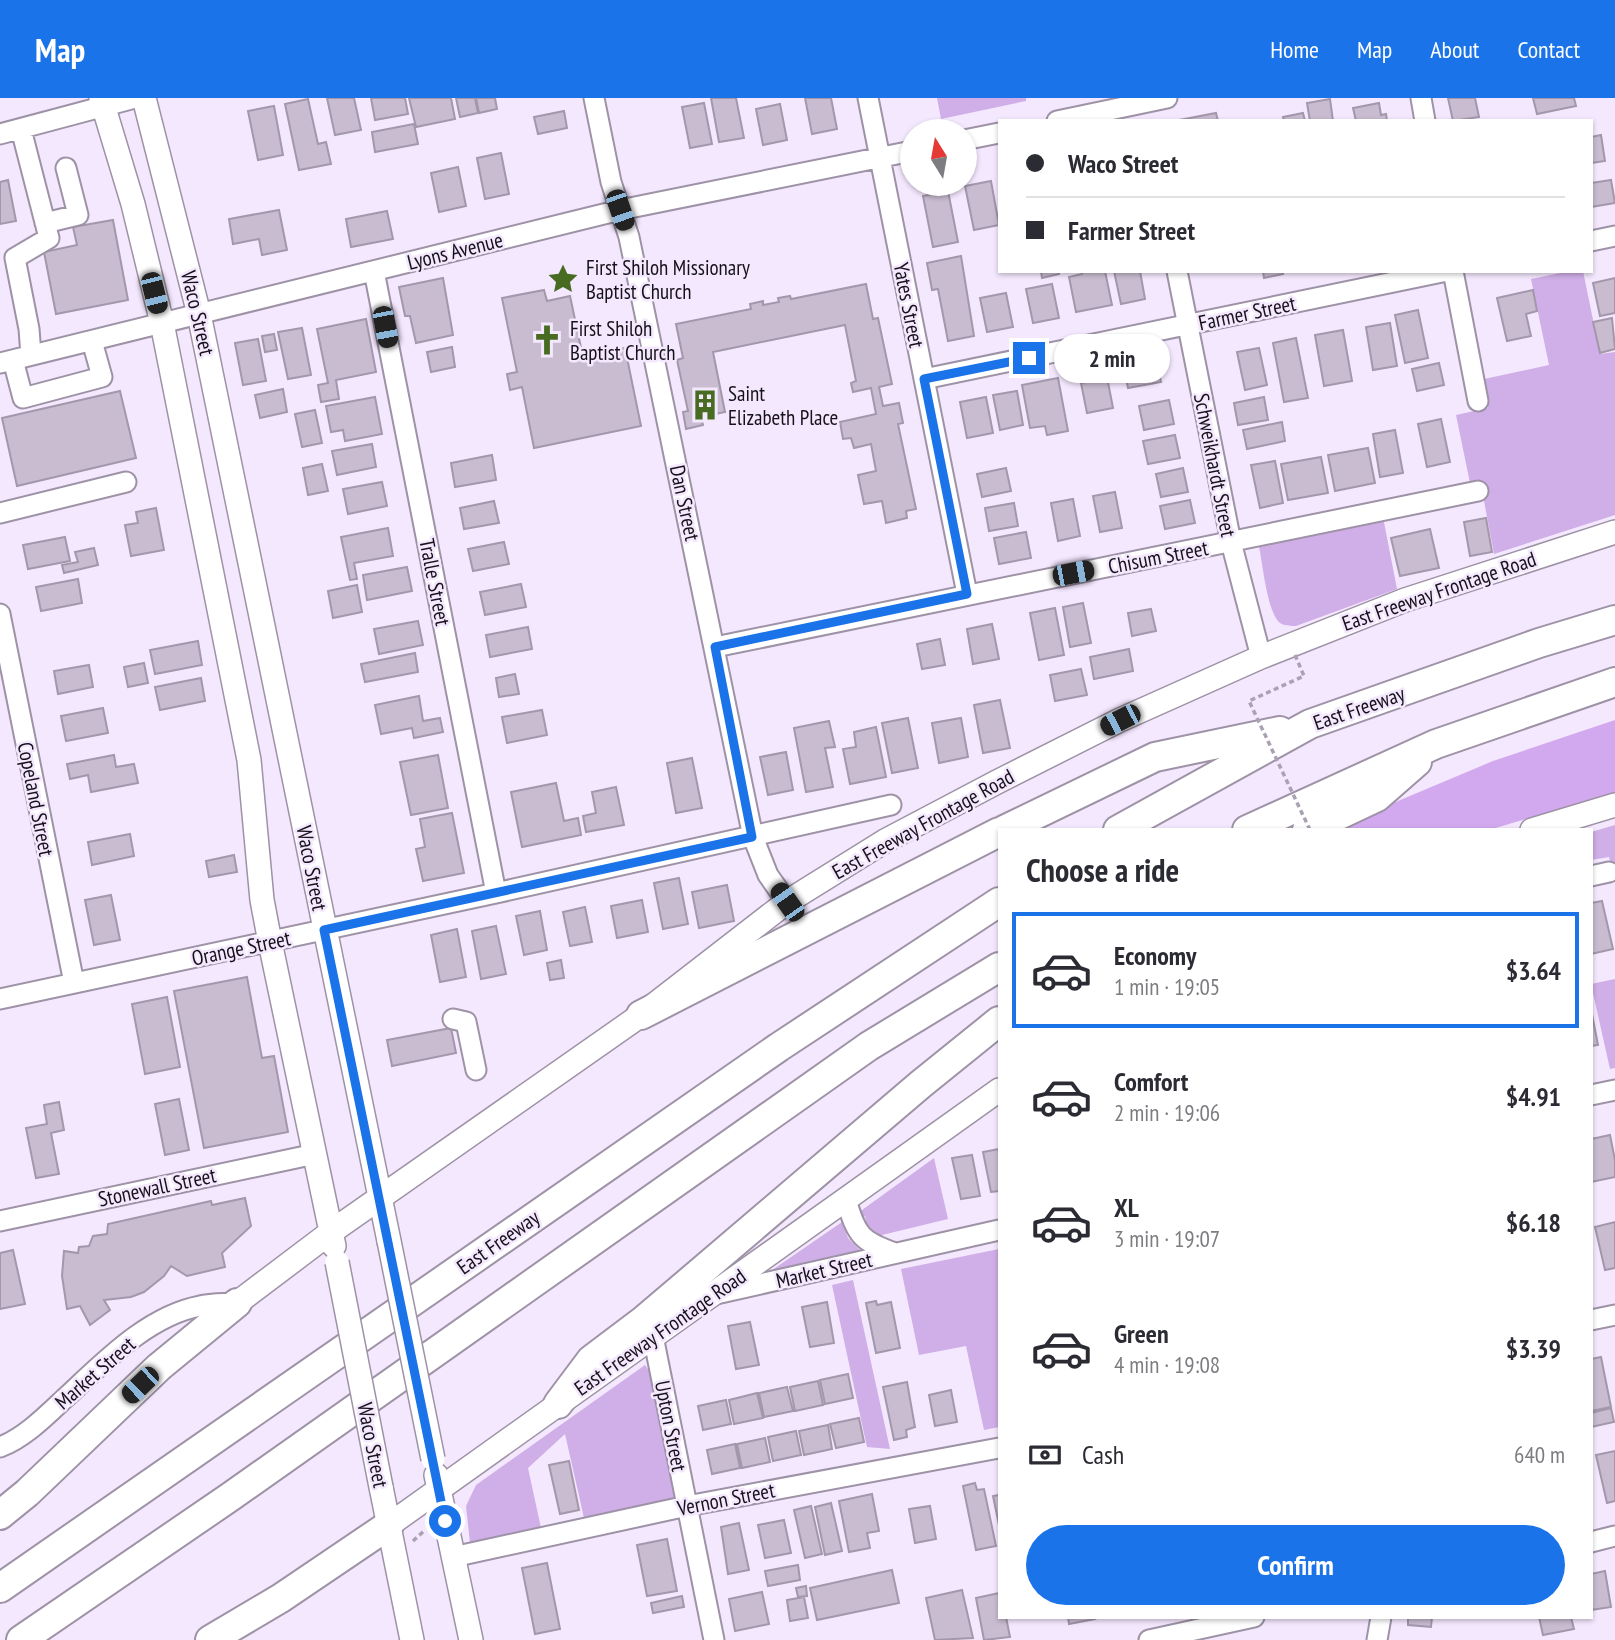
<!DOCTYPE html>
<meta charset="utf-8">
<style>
body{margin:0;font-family:"PT Sans Narrow",sans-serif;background:#f7f7f7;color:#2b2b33;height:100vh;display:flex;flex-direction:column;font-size:26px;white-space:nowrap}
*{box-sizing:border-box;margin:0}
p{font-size:23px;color:#7c7c81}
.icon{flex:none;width:38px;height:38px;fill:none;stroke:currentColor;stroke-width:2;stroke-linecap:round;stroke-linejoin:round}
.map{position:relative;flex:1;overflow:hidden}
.drawer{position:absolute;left:998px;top:730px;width:595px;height:791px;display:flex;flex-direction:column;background:#fff;border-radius:0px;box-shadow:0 2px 5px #0004}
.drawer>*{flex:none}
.guide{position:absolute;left:998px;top:21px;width:595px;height:154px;border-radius:0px;box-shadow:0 2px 5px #0004;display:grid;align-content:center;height:154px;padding:0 28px;background:#fff}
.needle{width:46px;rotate:349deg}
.fabs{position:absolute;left:900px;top:21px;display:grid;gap:14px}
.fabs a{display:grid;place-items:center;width:77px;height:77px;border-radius:50%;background:#fff;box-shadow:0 2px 5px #0004;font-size:35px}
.end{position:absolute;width:32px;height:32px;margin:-16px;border:9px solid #1a73e8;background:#fff;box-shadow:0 0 0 4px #fff}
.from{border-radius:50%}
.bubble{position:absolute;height:49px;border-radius:24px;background:#fff;box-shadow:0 2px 5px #0004;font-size:23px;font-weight:800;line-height:49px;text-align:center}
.car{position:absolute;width:21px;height:42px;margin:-21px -10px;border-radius:9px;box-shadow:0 0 5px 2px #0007;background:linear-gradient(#222 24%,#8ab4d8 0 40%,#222 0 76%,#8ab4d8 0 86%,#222 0)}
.guide b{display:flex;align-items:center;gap:24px;height:66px;font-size:26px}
.guide b+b{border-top:2px solid #e1e1e2}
.guide i{width:18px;height:18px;background:#2b2b33}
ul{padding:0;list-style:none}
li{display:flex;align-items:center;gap:21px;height:116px;margin:0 14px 10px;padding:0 14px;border:4px solid transparent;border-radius:0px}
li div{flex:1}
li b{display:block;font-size:26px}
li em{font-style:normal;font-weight:800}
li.current{border-color:#1a73e8}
li>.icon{width:63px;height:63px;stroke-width:1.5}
h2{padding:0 28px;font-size:32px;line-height:84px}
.pay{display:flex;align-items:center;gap:18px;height:77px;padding:0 28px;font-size:26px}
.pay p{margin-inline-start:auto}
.cta{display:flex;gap:14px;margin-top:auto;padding:14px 28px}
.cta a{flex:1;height:80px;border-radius:42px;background:#1a73e8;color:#fff;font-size:28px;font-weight:800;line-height:80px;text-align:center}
header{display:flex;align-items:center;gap:42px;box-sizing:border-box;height:98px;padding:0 35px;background:#1a73e8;color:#fff}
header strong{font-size:33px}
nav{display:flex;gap:38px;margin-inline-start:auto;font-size:24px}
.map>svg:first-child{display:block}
</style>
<header>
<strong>Map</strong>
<nav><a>Home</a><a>Map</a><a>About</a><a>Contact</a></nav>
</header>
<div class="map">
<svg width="1615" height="1542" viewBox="0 0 1615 1542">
<rect width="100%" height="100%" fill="#f4e8fe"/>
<path fill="#d0aee8" d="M937 0H1026V3L941 21Z
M1570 173H1583L1600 256 1615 254V417L1494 456 1482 392 1470 385 1456 317 1488 310 1484 281 1549 267 1531 181Z
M1383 419 1397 491 1296 528C1291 528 1285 528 1280 525 1267 514 1263 467 1259 449Z
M1615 727V785L1609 759 1591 762V734Z
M1615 881V970L1610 971 1591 886Z
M934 1060 948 1121 882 1137 883 1140 873 1136 863 1124 866 1123 865 1118 862 1119V1112Z
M842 1124 848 1140 860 1152 861 1158 765 1177Z
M999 1151V1329L984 1332 966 1248 919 1257 901 1171Z
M853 1182 890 1351 867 1349 832 1187Z
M645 1267 654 1280 675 1400 584 1420 565 1336 528 1370 541 1430 470 1445 466 1408 476 1387Z"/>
<path fill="#d2a9ee" d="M1615 622V695L1492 731 1329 732 1493 663Z"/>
<path fill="#c9bcd1" stroke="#a397ab" stroke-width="2" d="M327 0H354L361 32 335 37Z
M371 0H405L408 16 375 22Z
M409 0H451L455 21 416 29Z
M456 0H475L478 15 460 19Z
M476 0H495L497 11 479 15Z
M711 0H736L744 40 719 44Z
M805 0H831L837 31 812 36Z
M1448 0H1475L1479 19 1453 23Z
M1533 0H1574L1576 8 1537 16Z
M308 1 318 46 326 44 331 66 299 72 285 6Z
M1330 1 1333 23H1310L1307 5Z
M704 5 712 46 690 50 682 9Z
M1379 5 1381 17 1386 16 1387 23H1356L1353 10Z
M780 6 787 42 763 47 756 11Z
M274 8 283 57 258 62 248 13Z
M564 13 567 30 538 36 534 19Z
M1216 15 1218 23H1174Z
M1303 15 1305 23H1284L1283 19Z
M414 26 418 46 375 54 372 34Z
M1601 37 1605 63 1591 65V39Z
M501 55 509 96 485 101 477 60Z
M458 69 466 108 439 114 431 75Z
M8 82 16 123 0 126V84Z
M1611 82 1615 105 1591 109V85Z
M991 83 999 127 974 132 965 88Z
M948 93 958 144 933 149 923 98Z
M279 112 287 152 262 157 259 141 233 146 229 121Z
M387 113 393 141 351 149 346 121Z
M113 122 128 202 56 216 44 154 77 147 73 129Z
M961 158 974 238 948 243 938 191 932 192 927 165Z
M1041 173H1058L1059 176 1042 180Z
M1082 173H1105L1112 207 1076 214 1069 179 1082 176Z
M1114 173H1140L1145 201 1121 206Z
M1263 173H1282L1283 176 1264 180Z
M443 180 453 237 416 245 410 218H405L399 189Z
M1615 180V215L1600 218 1593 185Z
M866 186 873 221 878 220 892 286 879 289 883 308 899 305 903 325 898 326 916 411 906 413 907 420 886 425 882 403 864 406 858 377 876 373 871 346 854 350 851 340 843 341 840 324 876 316 871 290 853 294 851 285 856 283 845 227 713 254 725 314 701 319 703 327 686 331 683 314 688 313 677 262 683 260 676 226 751 211 750 206 763 203V207L779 204 778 200 790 198 791 201Z
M1052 186 1059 220 1033 225 1026 191Z
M544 192 547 203 570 198 583 259 625 250 641 328 534 350 522 289 510 292 507 276 517 274 502 200Z
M1533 192 1537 213 1526 216 1531 238 1507 243 1497 200Z
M1006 195 1013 229 987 234 980 200Z
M1418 212 1428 260 1405 265 1395 217Z
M1612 220 1615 251 1600 255 1593 224Z
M366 221 376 274 336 282 339 301 321 304 318 287 328 285 317 231Z
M1390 225 1397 268 1373 272 1366 229Z
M302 230 311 277 288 281 278 234Z
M1343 232 1352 283 1324 288 1315 237Z
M274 236 277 252 265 254 262 238Z
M1296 240 1308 300 1284 304 1273 245Z
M258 241 266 283 243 287 235 245Z
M452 249 455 269 431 274 427 254Z
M1259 250 1267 287 1245 292 1237 254Z
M1156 260 1161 284 1128 290 1123 267Z
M1439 265 1444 287 1417 293 1412 271Z
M1107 279 1113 310 1087 315 1081 285Z
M1058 280 1068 333 1047 337 1045 328 1030 330 1022 287Z
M283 291 287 314 260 320 255 297Z
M120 293 136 360 17 388 2 320Z
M1017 293 1023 327 1000 332 993 297Z
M375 299 382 336 345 343 343 332 331 334 326 308Z
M986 299 993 335 967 340 960 304Z
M1264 299 1268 322 1238 327 1234 305Z
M1169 302 1174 326 1144 332 1139 308Z
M315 312 322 345 302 349 295 316Z
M1441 321 1450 364 1427 369 1418 326Z
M1282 324 1285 343 1247 351 1243 332Z
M1395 332 1403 375 1380 379 1373 336Z
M1175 337 1180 360 1148 366 1143 343Z
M372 346 376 369 337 377 332 353Z
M1368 350 1375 385 1335 393 1328 357Z
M492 357 496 382 455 389 451 365Z
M1321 359 1328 395 1288 402 1281 366Z
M1275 363 1283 405 1260 410 1251 367Z
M322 366 328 393 308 397 303 370Z
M1006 370 1011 393 982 399 977 376Z
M1183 370 1188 394 1161 399 1156 376Z
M382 384 387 408 348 416 343 391Z
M1115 394 1122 430 1100 434 1093 398Z
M1073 401 1080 438 1058 443 1051 405Z
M1190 402 1195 425 1165 431 1160 408Z
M494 403 499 425 464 431 460 410Z
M1014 405 1018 428 989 433 985 410Z
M156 410 164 452 131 458 125 427 138 425 136 414Z
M1486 420 1492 454 1470 458 1464 424Z
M388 430 393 458 354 465 357 481 350 482 341 439Z
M1430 431 1439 470 1400 478 1391 440Z
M1026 434 1031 460 999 466 994 440Z
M65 439 70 463 28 471 23 447Z
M504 444 509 466 473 473 468 451Z
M94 450 98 467 64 475 62 467 78 464 75 454Z
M407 469 412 493 367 502 363 477Z
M78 481 82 505 41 513 36 489Z
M521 486 526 509 485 517 480 494Z
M357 487 362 514 333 520 328 493Z
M1083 505 1091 545 1070 549 1063 509Z
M1055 510 1064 557 1039 562 1030 515Z
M1151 511 1156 533 1132 538 1128 515Z
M418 523 423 547 379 556 374 531Z
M992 526 999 561 973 566 967 531Z
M528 529 532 551 490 559 486 537Z
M940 541 945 567 922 571 917 546Z
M198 543 202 567 155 576 150 552Z
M1129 551 1133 573 1094 581 1090 559Z
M415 555 418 574 365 584 361 566Z
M144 565 148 585 128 589 124 569Z
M89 567 93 589 58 596 54 573Z
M1081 571 1087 597 1055 603 1050 577Z
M515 576 519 596 499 599 496 580Z
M201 580 205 603 160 612 155 589Z
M419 598 423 623 440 620 443 634 414 640 412 630 381 636 375 607Z
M1000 602 1010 650 983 655 974 607Z
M103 610 108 635 66 643 61 618Z
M542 612 547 637 507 645 502 619Z
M908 620 918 670 892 675 882 625Z
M961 620 968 659 939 665 932 625Z
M829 623 835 649 825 650 833 689 806 694 794 630Z
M876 629 886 679 850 686 843 651 856 649 854 634Z
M786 654 793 692 768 697 760 659Z
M114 657 116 669 134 666 138 685 91 694 88 677 70 681 67 666Z
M438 657 448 710 411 717 400 664Z
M692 660 702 710 676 715 667 665Z
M556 685 564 723 578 720 581 737 522 749 511 694Z
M616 689 624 727 586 734 583 718 596 715 592 694Z
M452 715 464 775 423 783 416 751 425 749 420 721Z
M130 736 134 758 92 767 88 744Z
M234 757 237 774 209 779 206 763Z
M679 780 688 826 663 831 654 785Z
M727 787 734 823 699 830 692 794Z
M111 797 120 842 94 847 85 802Z
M642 802 648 834 617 840 611 808Z
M1602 803 1613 851 1591 856V805Z
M585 809 592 844 570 848 563 814Z
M540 813 547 852 524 857 516 818Z
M496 828 506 876 481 881 472 833Z
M457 831 466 879 440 884 431 837Z
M561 862 564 880 550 882 547 865Z
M247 879 262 960 274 958 288 1034 204 1050 174 893Z
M167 899 180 969 145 976 132 906Z
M1591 911 1598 947 1591 948Z
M451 930 456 955 392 968 387 942Z
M179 1001 189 1052 165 1057 155 1006Z
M59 1004 64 1032 51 1035 59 1076 36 1080 26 1030 47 1026 44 1007Z
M1610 1037 1615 1062V1079L1591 1084V1041Z
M999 1051V1093L991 1094 983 1054Z
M972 1057 980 1098 961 1101 952 1060Z
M245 1100 251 1128 222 1155 225 1169 187 1178 171 1168 164 1178 144 1194 131 1199 104 1202 110 1212 90 1227 80 1208 67 1211 62 1178 64 1153 78 1155 79 1149 89 1148 93 1138 107 1136 108 1126 211 1103 212 1107Z
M1615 1124V1170L1605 1172 1595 1129Z
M13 1152 25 1206 0 1211V1155Z
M876 1203 877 1207 891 1204 900 1250 876 1255 866 1205Z
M827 1204 834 1245 810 1249 802 1209Z
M750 1224 759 1267 736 1271 728 1228Z
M1601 1259 1611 1309 1591 1313V1261Z
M848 1276 853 1300 825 1306 820 1282Z
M818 1283 823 1307 795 1313 790 1289Z
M907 1284 915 1329 906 1332 907 1339 894 1342 883 1289Z
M787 1289 793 1313 764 1319 759 1295Z
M951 1292 957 1324 935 1328 929 1297Z
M757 1295 763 1320 734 1326 729 1302Z
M726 1302 731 1326 703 1332 698 1308Z
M1611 1310 1614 1324 1591 1329V1315Z
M859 1320 864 1344 836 1350 830 1326Z
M828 1327 832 1351 804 1357 799 1333Z
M796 1333 801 1357 773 1363 768 1339Z
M765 1340 770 1364 742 1370 737 1346Z
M735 1346 740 1370 712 1376 707 1352Z
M1615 1353V1403L1607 1405 1596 1357Z
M569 1363 579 1412 560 1416 549 1367Z
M975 1385 977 1392 984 1391 996 1448 976 1452 963 1388Z
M872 1396 879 1433 867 1435 870 1450 849 1454 839 1403Z
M999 1397V1427L993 1398Z
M831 1405 842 1453 825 1457 815 1409Z
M811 1408 822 1456 805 1460 794 1412Z
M930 1408 936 1441 915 1445 909 1411Z
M784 1422 791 1455 765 1460 758 1427Z
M739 1425 749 1472 728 1476 721 1429Z
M667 1441 677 1493 647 1498 637 1447Z
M547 1465 560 1531 535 1536 522 1470Z
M798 1467 800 1482 768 1488 765 1473Z
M892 1472 899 1505 817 1522 810 1490Z
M1605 1473 1611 1509 1591 1512V1476Z
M806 1488 807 1498 798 1499 796 1490Z
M962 1492 973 1540 935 1542 926 1500Z
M762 1494 769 1526 735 1533 729 1501Z
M999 1495V1519H1006L1010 1539 984 1542 976 1500Z
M682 1498 684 1509 653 1515 651 1505Z
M804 1499 808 1520 790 1523 787 1502Z
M1068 1519H1094L1095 1521 1069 1526Z
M1408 1519H1432L1431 1529 1408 1527Z
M1539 1519H1571L1574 1531 1543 1537Z"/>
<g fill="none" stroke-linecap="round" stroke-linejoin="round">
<g stroke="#9e92a6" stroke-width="23">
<path id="minor" d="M594 0 611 84 629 139 753 739 768 777 787 804
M868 0 967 496
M1421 0 1425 23
M1057 23 1167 0
M21 31 49 140 15 160 29 231 31 257
M0 36 135 0
M964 42 999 35
M45 125 78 117 66 70
M1591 143 1615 138
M374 173 496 795
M1177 173 1231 444 1261 559
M1453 173 1478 303
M13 262 23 300 102 279 92 243
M0 265 620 112 912 53
M924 281 1447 173
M0 415 126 384
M0 516 74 885
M715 549 1478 393
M1591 778 1609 774
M0 901 496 795 891 707
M453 921 466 924 476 972
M1591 997 1615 992
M846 1102C857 1137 860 1143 895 1155
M0 1123 315 1056
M716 1196 999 1132
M1591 1222 1615 1217
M653 1238 714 1542
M0 1349C24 1340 46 1318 64 1301 102 1266 147 1218 200 1208 212 1205 225 1206 237 1205
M1591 1444 1615 1438
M453 1459 687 1408 999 1350
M1149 1542 1254 1519
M1377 1542 1381 1519"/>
</g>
<g stroke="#9e92a6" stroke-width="26">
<path id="major" d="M101 0 133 106 162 225 249 662 262 802 270 844 334 1148
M144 0 199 216 389 1143
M1532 732 1615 707
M237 1205 331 1134 641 917 787 804 885 743 997 684 1120 622 1261 559 1405 502 1615 434
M436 1377 471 1542
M381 1389 412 1542
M389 1427 999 992"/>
</g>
<g stroke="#9e92a6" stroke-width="32">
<path id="highway" d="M1004 732 1155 659 1280 633
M1118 732 1310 626 1539 545 1615 522
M1247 732 1436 646 1615 584
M1307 732 1377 699 1417 664
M641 917 999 734
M558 1306 591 1262 644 1222 921 986 999 923
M0 1417 27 1395 159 1269 237 1205
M0 1490 779 949 999 804
M21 1542 230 1399 869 948 999 869
M210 1542 281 1500 389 1427"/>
</g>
<path stroke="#aaa1b2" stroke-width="3.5" stroke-dasharray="5 3.5" stroke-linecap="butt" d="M413 1443 424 1433"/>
<use href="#minor" stroke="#fff" stroke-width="19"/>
<use href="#major" stroke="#fff" stroke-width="23"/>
<use href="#highway" stroke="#fff" stroke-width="28"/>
<g stroke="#9e92a6" stroke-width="26" stroke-linecap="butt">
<path id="major-bridge" d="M389 1143 433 1361
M337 1164 381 1389"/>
</g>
<path stroke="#aaa1b2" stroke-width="3.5" stroke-dasharray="5 3.5" stroke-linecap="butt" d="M1295 557 1304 578 1249 603 1310 732"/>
<use href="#major-bridge" stroke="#fff" stroke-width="23"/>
</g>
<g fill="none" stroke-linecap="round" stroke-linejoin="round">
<path stroke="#1a73e8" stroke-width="9" d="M445 1423 324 832 752 739 715 549 967 496 924 281 1029 260"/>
</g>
<defs>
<g id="sight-bare" transform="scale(2.415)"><path d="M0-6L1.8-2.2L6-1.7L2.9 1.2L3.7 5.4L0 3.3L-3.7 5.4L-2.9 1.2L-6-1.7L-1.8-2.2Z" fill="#486b22" stroke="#f4e8fe" stroke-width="2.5" paint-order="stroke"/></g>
<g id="church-bare" transform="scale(2.415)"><path d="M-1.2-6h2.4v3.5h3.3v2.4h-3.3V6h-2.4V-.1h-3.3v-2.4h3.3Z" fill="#486b22" stroke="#f4e8fe" stroke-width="2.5" paint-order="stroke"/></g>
<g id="building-bare" transform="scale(2.415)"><path d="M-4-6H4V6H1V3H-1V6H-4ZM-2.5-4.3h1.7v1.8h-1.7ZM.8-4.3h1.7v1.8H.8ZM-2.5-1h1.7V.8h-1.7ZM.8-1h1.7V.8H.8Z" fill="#486b22" stroke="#f4e8fe" stroke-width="2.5" paint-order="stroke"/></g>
</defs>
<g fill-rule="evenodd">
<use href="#sight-bare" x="563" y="181"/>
<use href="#church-bare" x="547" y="242"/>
<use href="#building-bare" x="705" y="307"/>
</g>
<g text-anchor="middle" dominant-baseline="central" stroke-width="5" stroke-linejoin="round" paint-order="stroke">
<g font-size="21" fill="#161219" stroke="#f4e8fe">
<text transform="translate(455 153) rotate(-14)">Lyons Avenue</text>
<text transform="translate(909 207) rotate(79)">Yates Street</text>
<text transform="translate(198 215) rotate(77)">Waco Street</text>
<text transform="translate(1247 215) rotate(-12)">Farmer Street</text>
<text transform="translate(1215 367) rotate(79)">Schweikhardt Street</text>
<text transform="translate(685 405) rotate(78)">Dan Street</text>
<text transform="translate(1158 459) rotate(-11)">Chisum Street</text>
<text transform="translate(435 484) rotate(79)">Tralle Street</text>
<text transform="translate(1439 493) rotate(-19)">East Freeway Frontage Road</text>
<text transform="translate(1359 610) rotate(-19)">East Freeway</text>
<text transform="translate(36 701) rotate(79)">Copeland Street</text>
<text transform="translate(923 726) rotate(-29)">East Freeway Frontage Road</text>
<text transform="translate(312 770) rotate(79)">Waco Street</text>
<text transform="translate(241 850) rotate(-12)">Orange Street</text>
<text transform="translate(157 1089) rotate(-12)">Stonewall Street</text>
<text transform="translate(498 1144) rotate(-35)">East Freeway</text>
<text transform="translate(824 1172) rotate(-13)">Market Street</text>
<text transform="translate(660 1234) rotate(-35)">East Freeway Frontage Road</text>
<text transform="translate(95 1275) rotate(-41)">Market Street</text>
<text transform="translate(671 1328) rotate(79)">Upton Street</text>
<text transform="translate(373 1347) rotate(79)">Waco Street</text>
<text transform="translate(726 1401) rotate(-11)">Vernon Street</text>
</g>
<g font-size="21" fill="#161219" stroke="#f4e8fe" text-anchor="start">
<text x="586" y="169">First Shiloh Missionary<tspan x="586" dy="24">Baptist Church</tspan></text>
<text x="570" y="230">First Shiloh<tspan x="570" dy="24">Baptist Church</tspan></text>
<text x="728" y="295">Saint<tspan x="728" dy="24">Elizabeth Place</tspan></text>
</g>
</g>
</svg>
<div class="fabs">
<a><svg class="needle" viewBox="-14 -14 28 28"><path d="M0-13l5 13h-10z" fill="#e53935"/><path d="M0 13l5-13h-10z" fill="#7c7c81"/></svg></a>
</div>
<i class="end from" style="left:445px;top:1423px"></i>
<i class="end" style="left:1029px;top:260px"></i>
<div class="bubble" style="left:1054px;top:236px;width:116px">2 min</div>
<i class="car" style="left:620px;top:112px;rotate:161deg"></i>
<i class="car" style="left:154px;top:195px;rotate:166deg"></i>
<i class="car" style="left:385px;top:229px;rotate:169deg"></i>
<i class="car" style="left:1073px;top:475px;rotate:79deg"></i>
<i class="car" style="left:1120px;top:622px;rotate:243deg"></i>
<i class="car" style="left:787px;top:804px;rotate:325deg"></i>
<i class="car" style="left:140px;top:1287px;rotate:226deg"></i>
<div class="guide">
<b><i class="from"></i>Waco Street</b>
<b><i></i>Farmer Street</b>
</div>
<section class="drawer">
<h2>Choose a ride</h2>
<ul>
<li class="current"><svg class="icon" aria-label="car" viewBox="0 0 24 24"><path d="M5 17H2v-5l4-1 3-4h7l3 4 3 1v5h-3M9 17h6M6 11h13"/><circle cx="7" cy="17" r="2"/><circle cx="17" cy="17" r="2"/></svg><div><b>Economy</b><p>1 min · 19:05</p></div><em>$3.64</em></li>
<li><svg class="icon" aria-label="car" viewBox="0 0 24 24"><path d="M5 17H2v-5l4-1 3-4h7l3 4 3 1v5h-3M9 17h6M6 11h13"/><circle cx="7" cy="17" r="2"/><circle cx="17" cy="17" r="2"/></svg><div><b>Comfort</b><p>2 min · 19:06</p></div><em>$4.91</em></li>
<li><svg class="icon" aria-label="car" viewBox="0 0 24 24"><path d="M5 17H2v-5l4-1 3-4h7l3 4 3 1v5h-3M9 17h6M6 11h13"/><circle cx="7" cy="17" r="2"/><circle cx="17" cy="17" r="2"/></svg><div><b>XL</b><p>3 min · 19:07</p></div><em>$6.18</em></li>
<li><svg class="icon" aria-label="car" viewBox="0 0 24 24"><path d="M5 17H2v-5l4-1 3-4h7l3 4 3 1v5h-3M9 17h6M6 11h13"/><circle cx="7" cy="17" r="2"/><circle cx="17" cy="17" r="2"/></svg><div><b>Green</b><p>4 min · 19:08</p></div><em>$3.39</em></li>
</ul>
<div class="pay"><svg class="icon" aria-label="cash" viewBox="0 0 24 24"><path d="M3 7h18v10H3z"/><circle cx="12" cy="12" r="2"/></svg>Cash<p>640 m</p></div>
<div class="cta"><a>Confirm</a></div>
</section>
</div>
